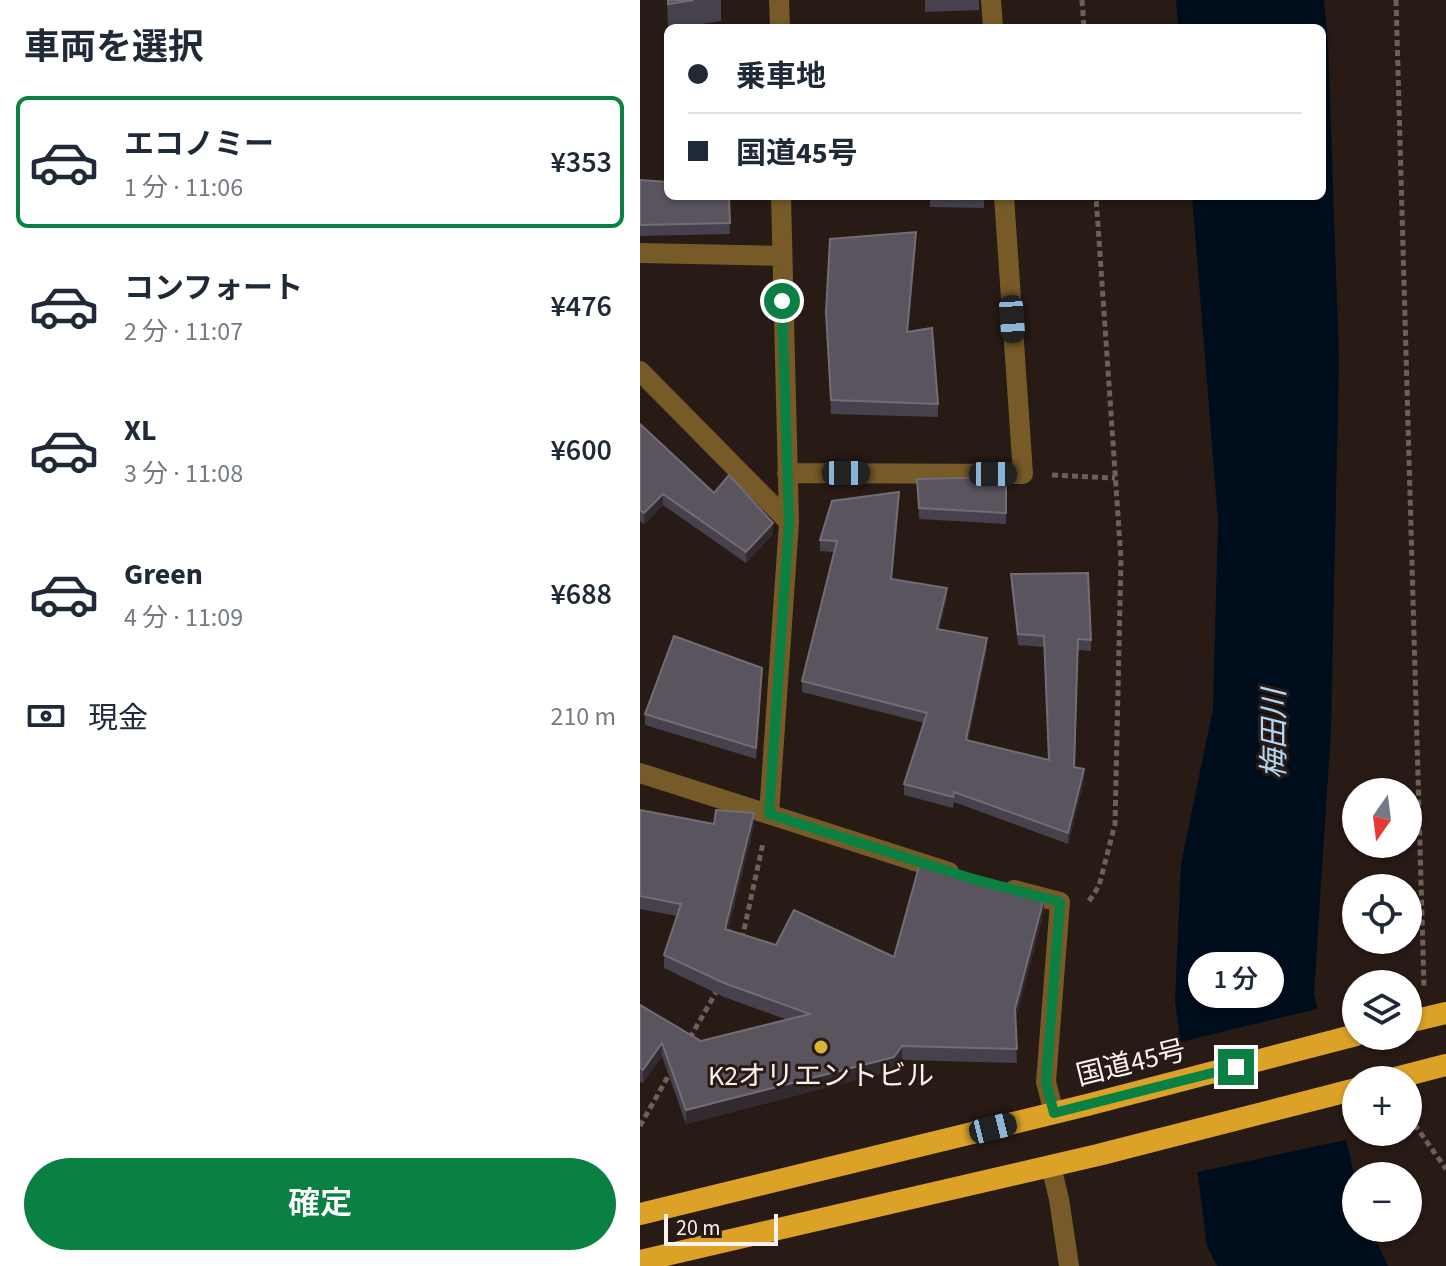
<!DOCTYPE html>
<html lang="ja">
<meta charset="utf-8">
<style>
body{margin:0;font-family:"Source Sans 3","Noto Sans JP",sans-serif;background:#f2f2f3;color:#1f2937;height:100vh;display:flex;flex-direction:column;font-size:30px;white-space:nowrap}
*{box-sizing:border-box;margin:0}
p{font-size:26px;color:#747a83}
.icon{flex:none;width:44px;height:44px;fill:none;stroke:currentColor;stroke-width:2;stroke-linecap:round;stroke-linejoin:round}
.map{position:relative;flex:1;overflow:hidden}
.panel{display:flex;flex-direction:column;background:#fff;width:640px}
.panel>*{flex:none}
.top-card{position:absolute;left:24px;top:24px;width:662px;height:176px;border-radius:12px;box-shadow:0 2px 6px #0004;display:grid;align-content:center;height:176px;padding:0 24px;background:#fff}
.needle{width:52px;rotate:194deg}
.controls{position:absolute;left:702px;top:778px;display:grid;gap:16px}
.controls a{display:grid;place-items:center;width:80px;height:80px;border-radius:50%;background:#fff;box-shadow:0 2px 6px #0004;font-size:40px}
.scale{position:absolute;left:24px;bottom:20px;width:114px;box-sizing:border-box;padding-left:8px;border:4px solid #fbf2ee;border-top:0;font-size:22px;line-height:28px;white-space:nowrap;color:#fbf2ee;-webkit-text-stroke:6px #281a15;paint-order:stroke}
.end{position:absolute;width:36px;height:36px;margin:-18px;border:10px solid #0b8043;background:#fff;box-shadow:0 0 0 4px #fff}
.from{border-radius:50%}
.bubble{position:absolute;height:56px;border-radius:28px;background:#fff;box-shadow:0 2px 6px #0004;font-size:26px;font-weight:600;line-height:56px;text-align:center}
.car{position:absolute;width:24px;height:48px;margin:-24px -12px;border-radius:10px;box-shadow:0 0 6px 2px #0007;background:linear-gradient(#222 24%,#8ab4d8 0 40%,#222 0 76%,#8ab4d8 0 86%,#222 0)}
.top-card b{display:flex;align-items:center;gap:28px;height:76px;font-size:30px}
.top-card b+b{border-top:2px solid #e0e1e3}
.top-card i{width:20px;height:20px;background:#1f2937}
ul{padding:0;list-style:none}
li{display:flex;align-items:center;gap:24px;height:132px;margin:0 16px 12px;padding:0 8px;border:4px solid transparent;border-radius:12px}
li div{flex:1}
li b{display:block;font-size:30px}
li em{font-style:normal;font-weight:600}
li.selected{border-color:#0b8043}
li>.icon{width:72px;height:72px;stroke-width:1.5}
h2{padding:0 24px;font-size:36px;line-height:96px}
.pay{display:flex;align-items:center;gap:20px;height:88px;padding:0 24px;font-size:30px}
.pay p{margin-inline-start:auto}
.action{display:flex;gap:16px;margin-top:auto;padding:16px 24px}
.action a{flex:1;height:92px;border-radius:48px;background:#0b8043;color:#fff;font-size:32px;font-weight:600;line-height:92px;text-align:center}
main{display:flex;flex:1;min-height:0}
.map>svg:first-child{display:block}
</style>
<main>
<section class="panel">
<h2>車両を選択</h2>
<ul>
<li class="selected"><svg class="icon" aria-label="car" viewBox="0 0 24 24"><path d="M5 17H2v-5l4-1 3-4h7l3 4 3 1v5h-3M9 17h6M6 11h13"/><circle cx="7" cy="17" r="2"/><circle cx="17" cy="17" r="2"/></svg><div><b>エコノミー</b><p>1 分 · 11:06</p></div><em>¥353</em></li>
<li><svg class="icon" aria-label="car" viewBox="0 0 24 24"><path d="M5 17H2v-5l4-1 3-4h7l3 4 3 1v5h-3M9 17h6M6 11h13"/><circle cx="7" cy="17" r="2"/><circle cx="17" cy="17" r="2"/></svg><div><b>コンフォート</b><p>2 分 · 11:07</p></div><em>¥476</em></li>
<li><svg class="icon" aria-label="car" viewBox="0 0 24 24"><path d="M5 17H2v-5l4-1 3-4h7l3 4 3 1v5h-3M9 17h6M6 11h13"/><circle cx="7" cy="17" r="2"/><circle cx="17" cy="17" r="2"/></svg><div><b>XL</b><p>3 分 · 11:08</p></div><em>¥600</em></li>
<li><svg class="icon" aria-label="car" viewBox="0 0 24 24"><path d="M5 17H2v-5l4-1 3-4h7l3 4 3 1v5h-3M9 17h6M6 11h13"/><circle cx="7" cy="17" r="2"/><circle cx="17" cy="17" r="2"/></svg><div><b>Green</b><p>4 分 · 11:09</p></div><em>¥688</em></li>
</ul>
<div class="pay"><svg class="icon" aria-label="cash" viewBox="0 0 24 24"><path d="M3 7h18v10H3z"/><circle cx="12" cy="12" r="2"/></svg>現金<p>210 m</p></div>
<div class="action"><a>確定</a></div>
</section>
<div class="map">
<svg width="806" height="1266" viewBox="0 0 806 1266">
<rect width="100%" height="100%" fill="#281a15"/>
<path fill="#000d1d" d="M536 0H684L688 43 699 360 691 730 674 994 716 1184V1228H730L748 1266H577L567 1246 535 1001 541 864 573 709 578 519 552 196H682V28H538Z"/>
<path fill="#281a15" d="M681 1008 710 1139 553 1173 536 1043Z"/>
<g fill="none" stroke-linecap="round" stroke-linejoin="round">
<path stroke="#6c605b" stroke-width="5" stroke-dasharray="6 4" stroke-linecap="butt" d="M442 0 444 28
M756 0 784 987
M412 475 475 478
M449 901 459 886 475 824 481 559 456 196
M102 939 123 843
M50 1038 79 987
M769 1106 770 1118 806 1169
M0 1126 31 1071"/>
<path stroke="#765a27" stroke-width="20" d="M139 0 140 28
M351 0 353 28
M141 196 149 522
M0 253 142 256
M0 371 149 522 129 814
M147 473 383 474 364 196
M0 773 309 872
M374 890 420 902 406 1082 414 1113
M411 1166 419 1199 429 1266"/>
<path stroke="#dca228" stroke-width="22" d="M768 1022 806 1013
M748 1080 806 1065
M0 1214 447 1105 716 1035
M0 1261 458 1155 716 1089"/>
</g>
<path fill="#46414d" d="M27 0H81V21L36 28H28V29Z
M285 0H339V10L285 12Z
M0 180 89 196 90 234 0 236Z
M290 196H344V208L290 207Z
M276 245 268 331 298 404V417L191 414 186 312Z
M0 424 74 493 133 534 106 563 23 505 4 524 0 521Z
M366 477V524L279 519 277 479Z
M259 503 252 579 307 599 299 630 347 649 328 740 409 760 404 647 378 645 371 585V574L451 640V651L438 650 435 767 444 780 428 844 314 802 313 808 264 795V784L284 723 162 692V681L194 552 180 551V540Z
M122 679 116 759 5 725V714Z
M0 810 74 824 114 826 88 930 136 945 254 957 404 911 375 1021 377 1063 262 1060 254 1070 46 1124 22 1056 3 1083 0 1082V1005L61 1041 148 1020 84 997 24 968V955L37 916 0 909Z"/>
<path fill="#322a2f" d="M276 232V245L267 345V332Z
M259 492V503L251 590V579Z
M23 494V505L4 524V513Z
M133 523V534L106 563V552Z
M307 588V599L297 640V629Z
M347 638V649L326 751V740Z
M444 769V780L428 844V833Z
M114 813V826L85 942V929Z
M404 898V911L375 1023V1009Z
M22 1043V1056L3 1083V1070Z
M262 1046V1060L254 1070 46 1124V1110Z"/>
<path fill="#59545e" stroke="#726d75" stroke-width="2" d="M28 0H54L28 4Z
M0 180 28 182V196H89L90 223 0 225Z
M276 232 267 332 292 328 298 404 191 400 186 312 190 239Z
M0 424 74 493 89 475 133 523 106 552 23 494 4 513 0 510Z
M366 477V513L279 508 277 479Z
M259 492 251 579 307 588 297 629 347 638 326 740 409 760 404 636 378 634 371 574 448 573 451 640 438 639 434 767 444 769 428 833 314 792 313 797 264 784 287 713 162 681 197 541 180 540 192 501Z
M34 636 122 668 116 748 5 714Z
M0 810 74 824 76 810 114 813 85 929 136 945 154 910 254 957 280 863 404 898 375 1009 377 1049 262 1046 254 1057 46 1110 22 1043 3 1070 0 1068V1005L61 1041 170 1014 84 983 24 955 41 904 0 896Z"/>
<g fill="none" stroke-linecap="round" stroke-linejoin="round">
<path stroke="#0b8043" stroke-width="10" d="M142 301 149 522 129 814 330 878 420 902 406 1082 414 1113 596 1067"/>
</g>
<circle fill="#d8b434" stroke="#281a15" stroke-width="3" cx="181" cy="1047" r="8"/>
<g text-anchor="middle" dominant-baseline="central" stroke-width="6" stroke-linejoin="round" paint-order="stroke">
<g font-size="28" fill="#fbf2ee" stroke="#281a15">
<text transform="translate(491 1063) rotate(-14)">国道45号</text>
</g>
<g font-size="28" fill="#fbf2ee" stroke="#281a15">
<text x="181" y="1076">K2オリエントビル</text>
</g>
<g font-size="30" font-style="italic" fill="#b2d7f4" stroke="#281a15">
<text transform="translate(634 734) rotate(-90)">梅田川</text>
</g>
</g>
</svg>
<div class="controls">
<a><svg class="needle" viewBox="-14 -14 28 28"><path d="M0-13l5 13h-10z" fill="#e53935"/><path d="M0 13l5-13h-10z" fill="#747a83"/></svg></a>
<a><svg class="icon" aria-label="locate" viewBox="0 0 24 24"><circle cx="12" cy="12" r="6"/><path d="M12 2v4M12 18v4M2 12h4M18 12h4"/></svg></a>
<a><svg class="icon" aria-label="layers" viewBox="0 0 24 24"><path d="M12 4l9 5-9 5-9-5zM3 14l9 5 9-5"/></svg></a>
<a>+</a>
<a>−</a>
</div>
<div class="scale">20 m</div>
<i class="end from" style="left:142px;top:301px"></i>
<i class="end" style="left:596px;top:1067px"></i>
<div class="bubble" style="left:548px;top:952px;width:96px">1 分</div>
<i class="car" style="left:372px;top:319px;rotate:176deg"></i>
<i class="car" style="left:206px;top:473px;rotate:90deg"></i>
<i class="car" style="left:353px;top:474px;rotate:90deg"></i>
<i class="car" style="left:353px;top:1128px;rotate:76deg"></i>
<div class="top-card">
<b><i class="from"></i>乗車地</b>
<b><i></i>国道45号</b>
</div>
</div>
</main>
